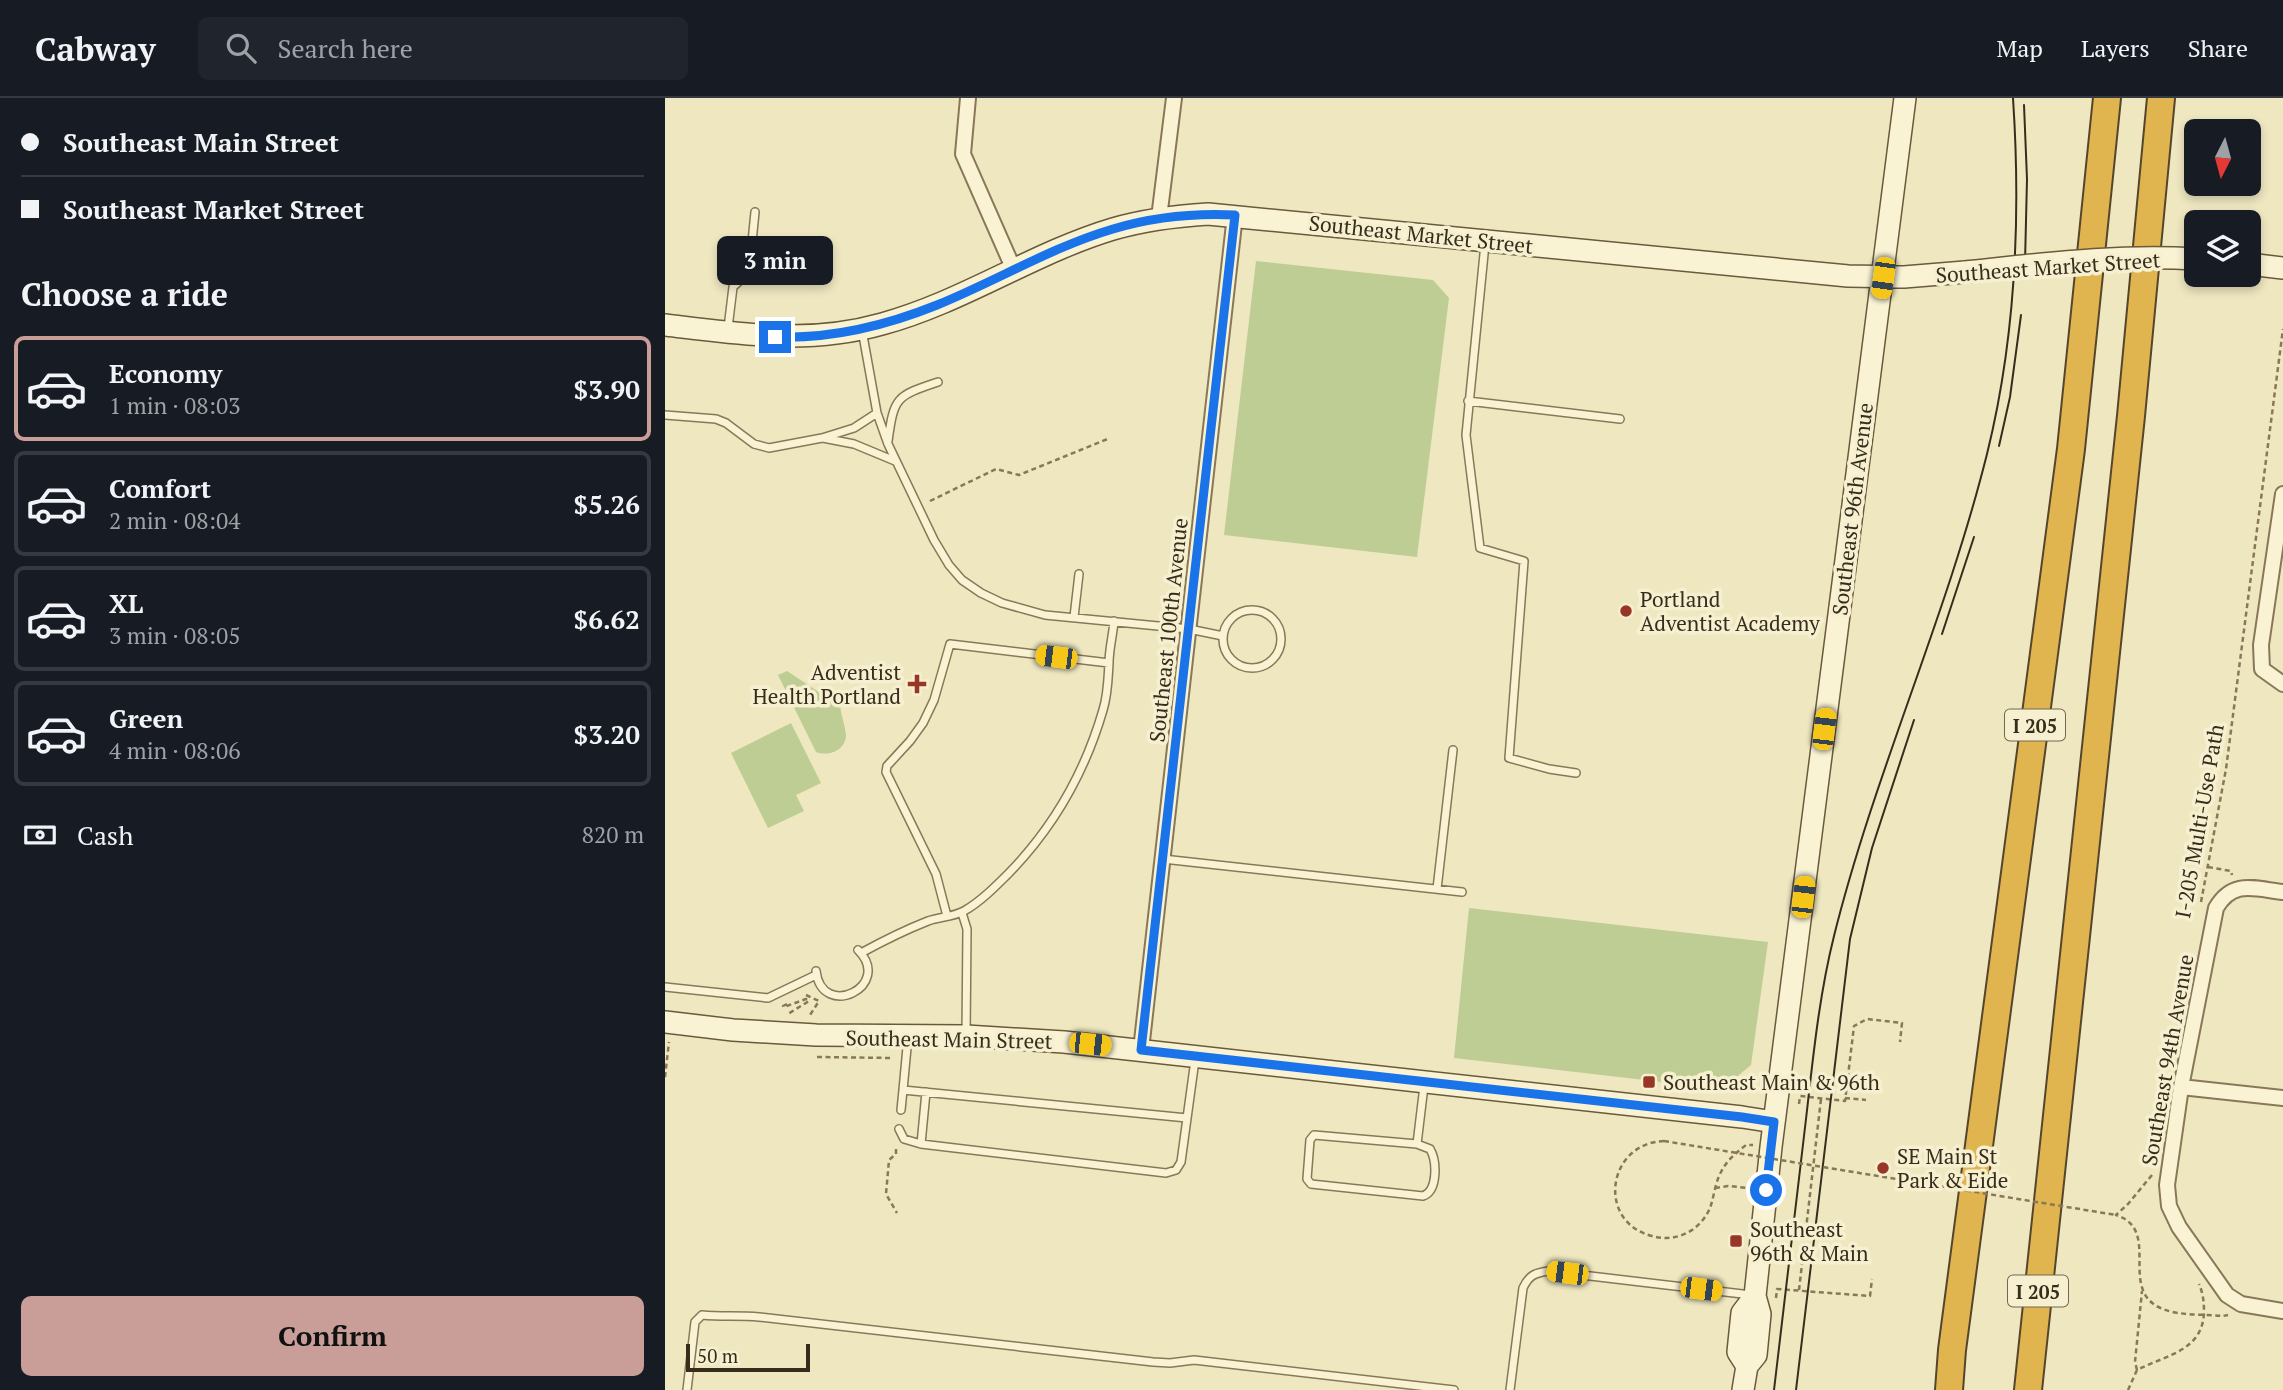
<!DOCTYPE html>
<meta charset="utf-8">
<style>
body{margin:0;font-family:"PT Serif",serif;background:#20242c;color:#f1f3f6;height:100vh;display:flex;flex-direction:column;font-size:26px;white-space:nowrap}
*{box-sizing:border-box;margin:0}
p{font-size:23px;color:#9ea1a6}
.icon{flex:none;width:38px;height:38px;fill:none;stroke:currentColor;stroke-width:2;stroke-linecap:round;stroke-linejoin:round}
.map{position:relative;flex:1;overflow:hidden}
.side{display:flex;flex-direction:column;background:#171b24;width:665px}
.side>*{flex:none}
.top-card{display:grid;align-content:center;height:154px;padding:0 21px;background:#171b24}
.needle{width:46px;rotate:186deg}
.fabs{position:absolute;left:1519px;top:21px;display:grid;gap:14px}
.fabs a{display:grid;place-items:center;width:77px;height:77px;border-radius:10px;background:#171b24;box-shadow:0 4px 10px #0003;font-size:35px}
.scale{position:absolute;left:21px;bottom:18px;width:124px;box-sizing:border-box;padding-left:7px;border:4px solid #372d1d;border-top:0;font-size:19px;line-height:24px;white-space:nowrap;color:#372d1d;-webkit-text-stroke:5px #f6f0d0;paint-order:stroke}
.end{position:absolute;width:32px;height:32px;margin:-16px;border:9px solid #1a73e8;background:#fff;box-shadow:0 0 0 4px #fff}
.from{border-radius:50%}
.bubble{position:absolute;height:49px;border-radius:10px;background:#171b24;box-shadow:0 4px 10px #0003;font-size:23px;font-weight:800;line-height:49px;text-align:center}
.car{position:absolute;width:21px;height:42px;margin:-21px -10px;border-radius:9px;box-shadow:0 0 5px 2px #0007;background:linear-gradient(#f5c518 24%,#345 0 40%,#f5c518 0 76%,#345 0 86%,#f5c518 0)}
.top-card b{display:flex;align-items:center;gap:24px;height:66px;font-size:26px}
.top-card b+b{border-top:2px solid #363941}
.top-card i{width:18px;height:18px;background:#f1f3f6}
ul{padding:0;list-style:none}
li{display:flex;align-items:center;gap:21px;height:105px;margin:0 14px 10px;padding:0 7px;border:4px solid #363941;border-radius:10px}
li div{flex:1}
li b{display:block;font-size:26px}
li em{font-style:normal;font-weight:800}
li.current{border-color:#c99e99}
li>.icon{width:63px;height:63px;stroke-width:1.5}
h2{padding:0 21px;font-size:32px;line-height:84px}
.pay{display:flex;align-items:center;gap:18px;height:77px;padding:0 21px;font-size:26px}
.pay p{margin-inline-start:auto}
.cta{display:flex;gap:14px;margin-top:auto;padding:14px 21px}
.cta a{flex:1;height:80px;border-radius:10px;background:#c99e99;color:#111;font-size:28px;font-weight:800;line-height:80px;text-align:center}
header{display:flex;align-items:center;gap:42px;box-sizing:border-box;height:98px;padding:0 35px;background:#171b24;border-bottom:2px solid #363941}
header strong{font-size:33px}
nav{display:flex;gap:38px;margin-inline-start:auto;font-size:24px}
.search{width:490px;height:63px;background:#20242c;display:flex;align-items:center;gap:18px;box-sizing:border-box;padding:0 24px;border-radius:10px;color:#9ea1a6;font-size:26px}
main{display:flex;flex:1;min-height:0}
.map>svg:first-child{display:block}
</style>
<header>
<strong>Cabway</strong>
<div class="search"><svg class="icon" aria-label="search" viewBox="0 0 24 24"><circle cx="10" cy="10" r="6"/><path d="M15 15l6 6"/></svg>Search here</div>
<nav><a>Map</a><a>Layers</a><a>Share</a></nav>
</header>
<main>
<section class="side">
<div class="top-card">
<b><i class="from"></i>Southeast Main Street</b>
<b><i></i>Southeast Market Street</b>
</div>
<h2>Choose a ride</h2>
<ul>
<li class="current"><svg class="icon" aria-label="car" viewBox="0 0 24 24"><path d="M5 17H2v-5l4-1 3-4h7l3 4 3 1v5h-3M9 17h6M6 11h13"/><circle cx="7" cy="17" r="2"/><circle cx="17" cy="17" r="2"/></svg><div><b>Economy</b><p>1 min · 08:03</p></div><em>$3.90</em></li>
<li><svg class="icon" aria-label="car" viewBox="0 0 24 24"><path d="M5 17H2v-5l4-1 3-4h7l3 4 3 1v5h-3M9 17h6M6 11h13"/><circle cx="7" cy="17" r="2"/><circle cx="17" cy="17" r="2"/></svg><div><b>Comfort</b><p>2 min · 08:04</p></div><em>$5.26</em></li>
<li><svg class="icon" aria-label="car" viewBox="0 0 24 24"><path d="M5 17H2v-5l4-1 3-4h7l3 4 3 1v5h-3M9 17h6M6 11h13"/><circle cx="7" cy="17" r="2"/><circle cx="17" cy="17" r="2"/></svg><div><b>XL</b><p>3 min · 08:05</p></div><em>$6.62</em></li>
<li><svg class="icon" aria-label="car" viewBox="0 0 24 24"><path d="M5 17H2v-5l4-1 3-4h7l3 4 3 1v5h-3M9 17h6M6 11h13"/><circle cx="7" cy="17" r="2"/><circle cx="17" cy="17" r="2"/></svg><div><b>Green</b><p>4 min · 08:06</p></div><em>$3.20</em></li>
</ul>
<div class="pay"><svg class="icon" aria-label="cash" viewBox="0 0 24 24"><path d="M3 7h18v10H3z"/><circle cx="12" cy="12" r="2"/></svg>Cash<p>820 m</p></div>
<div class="cta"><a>Confirm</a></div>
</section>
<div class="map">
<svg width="1618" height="1292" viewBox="0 0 1618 1292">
<rect width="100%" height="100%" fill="#efe7c0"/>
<path fill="#becd94" d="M591 163 768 182 784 200 752 459 559 437Z
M122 573 175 608C176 617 180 627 181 637 181 652 164 659 151 654L113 577Z
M126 625 156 685 131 697 139 713 103 730 66 655Z
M804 810 1103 844 1086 967 1057 991 789 960Z"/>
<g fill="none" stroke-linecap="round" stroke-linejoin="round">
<g stroke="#887858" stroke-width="10">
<path id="lane" d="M820 146 801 337 815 450 859 463 844 660 884 671 911 675
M63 230 68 189 84 174 90 114
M197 232 212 315 223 346 269 442 284 467 297 482 316 495 337 505 380 517 524 531 558 538
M803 303 955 321
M0 317 51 321 61 325 89 346 104 350 157 340 189 330 212 315
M158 340 189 346 230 363
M223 343C229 299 231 298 273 284
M558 541a29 29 0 1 1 58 0a29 29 0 1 1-58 0Z
M409 519 414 476
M498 761 797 794
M772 791 788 652
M297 815 302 831 301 937
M282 818 271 776 221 674 222 668 245 643 258 625 269 602 285 546 444 565
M196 855C218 843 240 832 263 823 274 819 288 819 299 813 315 804 330 789 343 776 388 730 420 674 438 612 443 596 443 581 444 565 444 551 448 537 449 523
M151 873C157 923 229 888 193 852
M0 889 103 900 151 877
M243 939 238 992 522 1020
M261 994 256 1046 501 1075 511 1072 516 1064 530 962
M236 1012 238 992
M234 1031 239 1041 256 1046
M752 1046 649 1037 645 1042 642 1081 646 1086 758 1098C773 1093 772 1063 765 1051L752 1046 759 988
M22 1292 30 1224 37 1217C56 1219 75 1217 94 1219L488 1264 505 1265 529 1262 789 1292
M845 1292 858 1190C864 1177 870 1175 883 1173L1086 1197"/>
</g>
<g stroke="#887858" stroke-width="18">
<path id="street" d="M303 0 298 56 349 172
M494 120 509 0
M1618 396 1596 547 1597 571 1618 586
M1618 794C1590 791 1568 781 1551 810L1516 989 1502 1087 1504 1108 1514 1129 1562 1197 1576 1206 1618 1213
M476 952 570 117
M1516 989 1618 1000"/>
</g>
<g stroke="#6a593b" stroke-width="24">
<path id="secondary" d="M1584 166 1618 170
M0 227C75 236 143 247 217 226 298 204 368 155 448 131 479 122 511 118 543 116L1183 178 1239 179 1300 174
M0 924 68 932 151 937 301 938 399 944 1077 1019 1109 1024
M1082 1268 1073 1254 1077 1215 1090 1198
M1078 1292 1082 1268 1091 1257 1095 1216 1090 1198 1106 1049 1240 0"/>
</g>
<g stroke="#55452c" stroke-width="30">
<path id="highway" d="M1284 1292 1287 1252 1406 351 1442 0
M1363 1292 1466 318 1496 0"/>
</g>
<path stroke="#887858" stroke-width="2.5" stroke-dasharray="5 3.5" stroke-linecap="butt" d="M265 403 331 371 354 377 445 340
M1543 769 1566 773 1567 777
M1536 804 1561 671 1618 231
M141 897 154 903 145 917
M122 906 118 908 119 909 141 901 144 903 123 916
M152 959 228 960
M0 979 4 944
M1180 1000 1201 1002
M1134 1006 1135 998 1180 1003 1189 928 1202 921 1237 925 1235 944
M999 1043C942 1045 931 1124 987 1138 1011 1145 1035 1133 1045 1110 1049 1099 1050 1085 1056 1074 1062 1062 1071 1055 1081 1047H1088
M231 1051V1056L224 1062 221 1096 232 1115
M1487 1077 1463 1106 1451 1117C1498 1132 1451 1193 1498 1211 1515 1218 1539 1216 1558 1218L1563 1217
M1050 1090 1063 1088 1084 1090
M1134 1192 1156 1001
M1111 1200 1112 1191 1205 1198 1207 1181
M1472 1272 1470 1264 1477 1193
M1463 1292 1472 1272C1501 1257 1538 1253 1539 1214 1539 1204 1538 1195 1534 1186"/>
<use href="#lane" stroke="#f9f3d4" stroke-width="7"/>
<use href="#street" stroke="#f9f3d4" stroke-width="14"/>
<use href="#secondary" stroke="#f9f3d4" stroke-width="21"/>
<use href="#highway" stroke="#e0b54f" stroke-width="26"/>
<path stroke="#372d1d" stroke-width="2" d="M1359 7 1362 81 1360 165
M1334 348 1345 299 1356 217
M1277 536 1309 439
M1109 1292C1119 1202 1130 1112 1141 1021 1148 960 1154 898 1169 838 1210 674 1281 520 1322 356 1351 239 1356 120 1348 0
M1131 1292 1185 841 1207 750 1249 622"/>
<g stroke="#6a593b" stroke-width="24" stroke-linecap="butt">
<path id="secondary-bridge" d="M1300 174C1377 166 1454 156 1531 161"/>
</g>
<path stroke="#887858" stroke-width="2.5" stroke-dasharray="5 3.5" stroke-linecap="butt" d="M999 1043 1451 1117"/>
<use href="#secondary-bridge" stroke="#f9f3d4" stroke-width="21"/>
</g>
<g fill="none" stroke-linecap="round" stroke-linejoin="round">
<path stroke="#1a73e8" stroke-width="9" d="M110 239C166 241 220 228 272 207 331 183 387 149 448 131 488 119 529 115 570 117L476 952 1077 1019 1109 1024 1101 1092"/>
</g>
<g fill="#983627" stroke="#f6f0d0" stroke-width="2.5">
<circle cx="961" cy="513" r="7"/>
<path d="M248.5 575.5h7v7h7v7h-7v7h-7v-7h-7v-7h7z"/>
<rect x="977" y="977" width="14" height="14" rx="3.5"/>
<circle cx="1218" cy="1070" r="7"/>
<rect x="1064" y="1136" width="14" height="14" rx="3.5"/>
</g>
<g text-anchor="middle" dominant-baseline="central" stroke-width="7" stroke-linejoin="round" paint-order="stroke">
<g fill="#f6f0d0" stroke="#706853" stroke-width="2">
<rect x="1340" y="611.5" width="60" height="31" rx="5"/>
<rect x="1343" y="1177.5" width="60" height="31" rx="5"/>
</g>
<g font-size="19" font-weight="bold" fill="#372d1d">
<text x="1370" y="627">I 205</text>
<text x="1373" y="1193">I 205</text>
</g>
<g font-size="21" fill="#372d1d" stroke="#f6f0d0">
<text transform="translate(756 136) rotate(6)">Southeast Market Street</text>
<text transform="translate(1383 169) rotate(-4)">Southeast Market Street</text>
<text transform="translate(1187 411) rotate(-83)">Southeast 96th Avenue</text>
<text transform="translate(503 532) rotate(-84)">Southeast 100th Avenue</text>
<text transform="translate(1534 723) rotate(-80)">I-205 Multi-Use Path</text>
<text transform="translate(284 941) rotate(1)">Southeast Main Street</text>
<text transform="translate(1502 962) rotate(-80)">Southeast 94th Avenue</text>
</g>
<g font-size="21" fill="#372d1d" stroke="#f6f0d0" text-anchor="start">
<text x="975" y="501">Portland<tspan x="975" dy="24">Adventist Academy</tspan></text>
<text x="236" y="574" text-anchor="end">Adventist<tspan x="236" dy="24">Health Portland</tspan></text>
<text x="998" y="984">Southeast Main &amp; 96th</text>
<text x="1232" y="1058">SE Main St<tspan x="1232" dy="24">Park &amp; Eide</tspan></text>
<text x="1085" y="1131">Southeast<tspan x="1085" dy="24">96th &amp; Main</tspan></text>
</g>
</g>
</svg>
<div class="fabs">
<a><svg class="needle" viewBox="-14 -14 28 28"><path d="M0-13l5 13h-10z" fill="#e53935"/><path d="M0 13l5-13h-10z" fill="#9ea1a6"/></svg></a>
<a><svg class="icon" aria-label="layers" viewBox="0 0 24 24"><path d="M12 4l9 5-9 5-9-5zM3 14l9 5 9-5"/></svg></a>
</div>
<div class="scale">50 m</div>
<i class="end from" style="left:1101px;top:1092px"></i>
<i class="end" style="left:110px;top:239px"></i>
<div class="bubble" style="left:52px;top:138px;width:116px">3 min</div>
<i class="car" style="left:1218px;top:180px;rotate:188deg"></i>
<i class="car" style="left:391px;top:559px;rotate:277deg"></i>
<i class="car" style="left:1159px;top:631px;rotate:7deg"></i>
<i class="car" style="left:1138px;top:799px;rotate:7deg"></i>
<i class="car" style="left:425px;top:946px;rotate:96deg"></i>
<i class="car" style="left:902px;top:1175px;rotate:277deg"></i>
<i class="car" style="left:1036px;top:1191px;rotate:97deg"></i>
</div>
</main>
